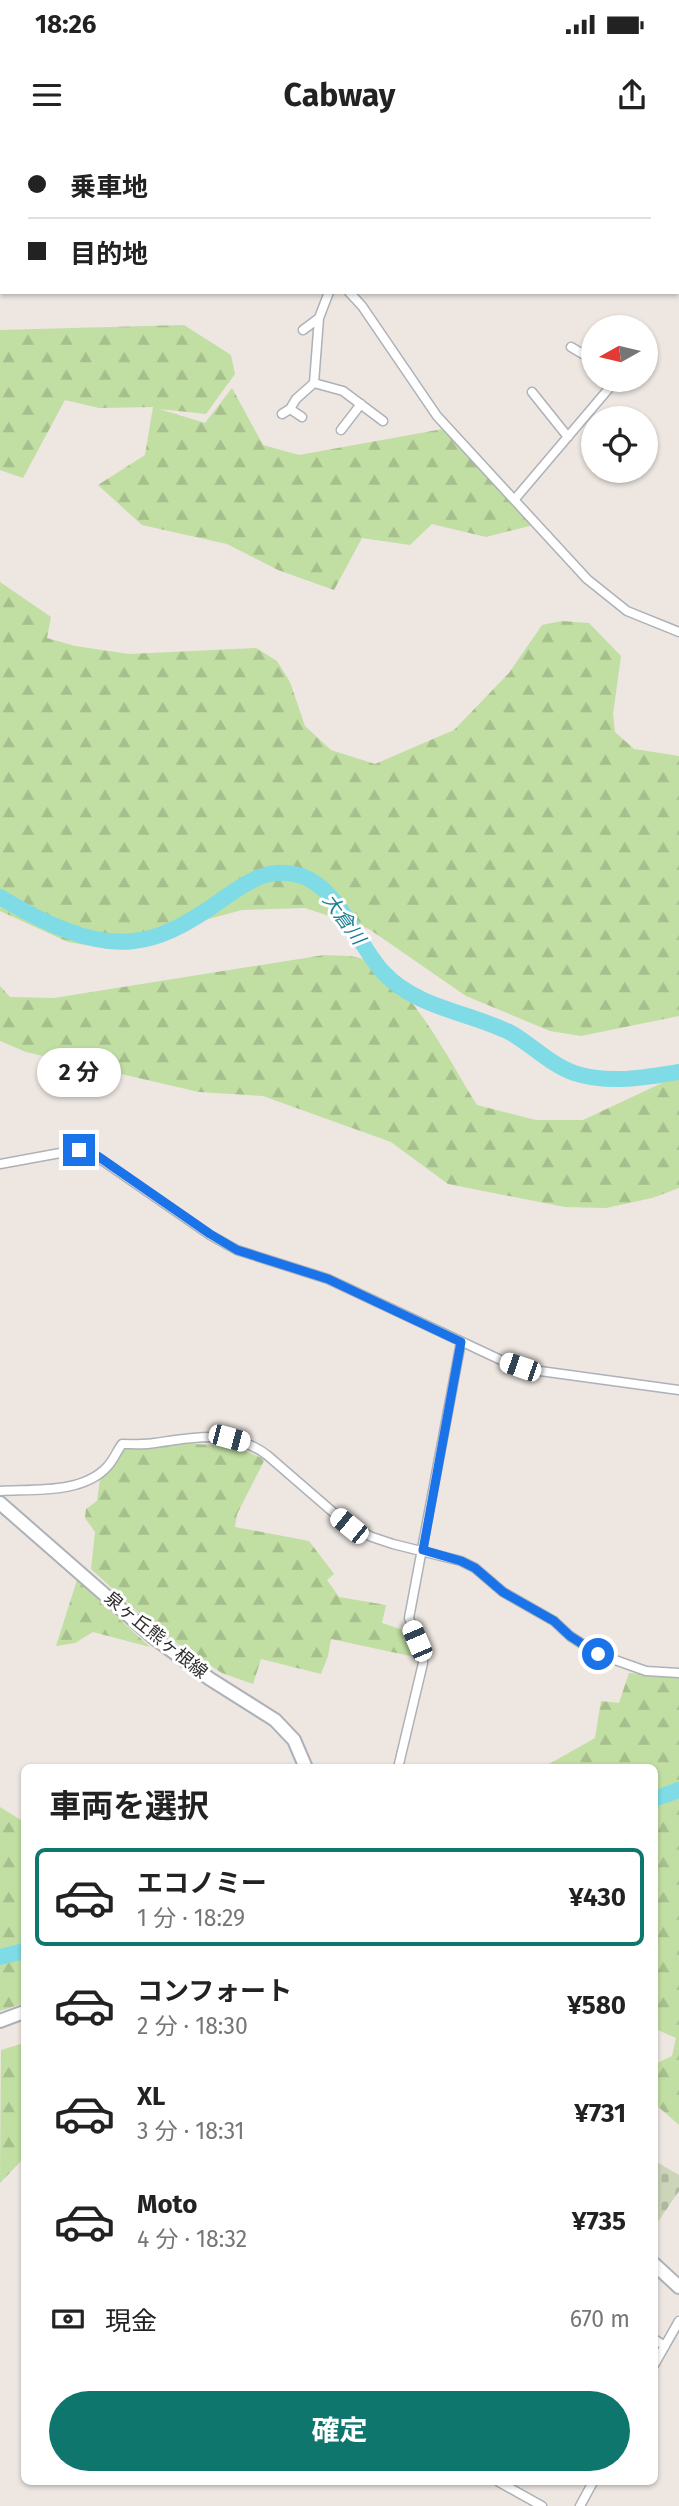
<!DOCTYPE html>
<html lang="ja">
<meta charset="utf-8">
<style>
body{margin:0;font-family:"Fira Sans","Noto Sans JP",sans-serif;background:#f2f2f2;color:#222;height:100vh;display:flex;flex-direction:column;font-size:26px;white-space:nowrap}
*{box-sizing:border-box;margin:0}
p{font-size:23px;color:#767676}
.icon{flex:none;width:38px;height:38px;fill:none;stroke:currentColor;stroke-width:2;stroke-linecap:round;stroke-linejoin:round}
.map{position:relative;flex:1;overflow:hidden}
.panel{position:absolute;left:21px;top:1624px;width:637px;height:721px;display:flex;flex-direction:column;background:#fff;border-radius:10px;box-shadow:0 2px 5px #0004}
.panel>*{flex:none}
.guide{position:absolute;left:0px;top:0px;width:679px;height:154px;box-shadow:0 2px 5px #0004;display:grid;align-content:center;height:154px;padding:0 28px;background:#fff}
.needle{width:46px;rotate:262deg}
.tools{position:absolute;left:581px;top:175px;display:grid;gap:14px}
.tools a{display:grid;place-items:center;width:77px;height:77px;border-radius:50%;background:#fff;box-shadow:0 2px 5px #0004;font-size:35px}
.end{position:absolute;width:32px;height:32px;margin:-16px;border:9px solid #1a73e8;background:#fff;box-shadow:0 0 0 4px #fff}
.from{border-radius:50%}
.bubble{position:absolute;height:49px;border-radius:24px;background:#fff;box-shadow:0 2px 5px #0004;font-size:23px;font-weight:700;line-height:49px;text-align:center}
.car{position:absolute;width:21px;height:42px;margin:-21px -10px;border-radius:9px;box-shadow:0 0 5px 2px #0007;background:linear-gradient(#fff 24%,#345 0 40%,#fff 0 76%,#345 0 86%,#fff 0)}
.guide b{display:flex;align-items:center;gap:24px;height:66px;font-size:26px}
.guide b+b{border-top:2px solid #e0e0e0}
.guide i{width:18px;height:18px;background:#222}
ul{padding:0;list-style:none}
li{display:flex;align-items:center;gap:21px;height:98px;margin:0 14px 10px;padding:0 14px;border:4px solid transparent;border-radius:10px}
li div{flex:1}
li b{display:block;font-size:26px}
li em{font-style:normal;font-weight:700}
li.on{border-color:#0f766e}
li>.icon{width:63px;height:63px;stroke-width:1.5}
h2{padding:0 28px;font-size:32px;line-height:84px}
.pay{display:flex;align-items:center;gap:18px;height:77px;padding:0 28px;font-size:26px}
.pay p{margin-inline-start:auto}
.primary-button{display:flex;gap:14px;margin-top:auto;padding:14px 28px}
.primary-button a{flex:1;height:80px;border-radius:42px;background:#0f766e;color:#fff;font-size:28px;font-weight:700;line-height:80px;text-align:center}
.status{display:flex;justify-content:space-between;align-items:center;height:49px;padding:0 35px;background:#fff;direction:ltr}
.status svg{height:19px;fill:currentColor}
header{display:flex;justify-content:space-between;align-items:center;height:91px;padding:0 28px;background:#fff;font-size:32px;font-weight:700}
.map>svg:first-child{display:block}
</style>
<div class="status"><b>18:26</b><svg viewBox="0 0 49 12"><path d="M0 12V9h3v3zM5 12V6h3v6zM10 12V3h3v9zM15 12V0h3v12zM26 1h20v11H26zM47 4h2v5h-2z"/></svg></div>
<header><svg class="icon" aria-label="menu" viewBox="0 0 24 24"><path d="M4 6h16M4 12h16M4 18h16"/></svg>Cabway<svg class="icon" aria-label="share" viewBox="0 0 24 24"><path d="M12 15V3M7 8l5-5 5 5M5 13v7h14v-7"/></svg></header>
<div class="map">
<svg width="679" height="2366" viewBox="0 0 679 2366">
<defs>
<pattern id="forest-firs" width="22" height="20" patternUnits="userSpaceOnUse" patternTransform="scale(1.75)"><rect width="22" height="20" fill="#c1dea3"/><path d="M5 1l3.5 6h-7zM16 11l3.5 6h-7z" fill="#a6bf8d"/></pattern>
<pattern id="cemetery-stones" width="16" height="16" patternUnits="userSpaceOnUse" patternTransform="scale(1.75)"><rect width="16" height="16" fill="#ccd5ba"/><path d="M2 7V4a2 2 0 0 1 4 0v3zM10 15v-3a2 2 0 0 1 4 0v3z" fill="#b0b7a0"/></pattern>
</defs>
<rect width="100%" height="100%" fill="#ede6e1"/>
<path fill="url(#forest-firs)" d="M0 0H195V2H2V49Z
M326 0H679V43L677 2Z
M184 185 231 215 235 234 206 274 159 269 205 283 232 248 263 305 299 315 443 289 533 385 486 397 432 384 410 405 362 398 334 450 278 430 227 404 142 385 98 345 145 315 153 267 99 268 65 260 23 338 0 330V190Z
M0 442 51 477 47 498 75 506 129 514 256 508 277 521 290 542 305 586 331 610 375 624 454 590 509 533 542 485 562 481 589 483 621 516 613 574 615 592 634 609 679 616V876L581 896 550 891 466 856 369 789 305 768 242 770 190 784 152 800 109 809 68 802 0 771Z
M324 815C334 816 346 815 356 817 403 827 452 926 477 965L536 980H583L679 935V1048L652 1058 606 1068 565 1067 448 1044 391 1002 263 956 199 952 26 912 0 901V846L10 857 54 858Z
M176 1303 232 1306 265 1319 237 1374 235 1387 309 1401 334 1434 327 1440 339 1457 386 1465 382 1483 406 1491 415 1517 331 1499 328 1516 321 1534 261 1519 253 1544 222 1533 185 1509 150 1483 91 1429 95 1392 85 1378 86 1369 97 1361 100 1339 111 1330 124 1309H154Z
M77 1440 150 1507 93 1492 75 1503 56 1506Z
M629 1533 679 1536V1985L655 1964V1924L672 1916 676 1898 658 1890 655 1893 654 1628H542L595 1598 601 1561 619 1563Z
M0 1667 24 1682V1863L0 1871Z
M24 1903V2018L0 2043 1 1910Z"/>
<path fill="url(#cemetery-stones)" d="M655 2021 679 2035V2051L655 2086Z"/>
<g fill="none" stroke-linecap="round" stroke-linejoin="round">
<path stroke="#7fdbe5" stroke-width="16" d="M0 757C36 779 91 807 134 801 161 798 184 785 207 770 236 751 263 723 302 736 339 749 357 804 383 832 416 868 469 872 511 893 532 905 551 925 574 933 607 944 645 938 679 932
M654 1659 679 1650
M0 1817 24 1811"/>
<g stroke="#adb1b8" stroke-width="11">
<path id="street" d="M349 152 362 166 437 276 587 439 627 471 679 492
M303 190 319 178
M571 207 593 220
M314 243 343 251 383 281
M532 252 568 297
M290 269 296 259 314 243 319 178 329 152
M282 274 290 269 302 277
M341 290 361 264
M515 359 616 240
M0 1024 71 1011 90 1012 210 1095 237 1110 328 1139 503 1221 540 1231 679 1250
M0 1351C33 1349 82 1354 107 1327 113 1321 117 1311 122 1304 133 1304 144 1305 155 1303 195 1297 233 1289 267 1315L349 1386 372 1397 393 1404 461 1421 475 1428 503 1452 554 1481 570 1496 598 1514 646 1531 679 1533
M398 1628 423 1523V1514L409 1478 461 1202
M654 2199 665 2206
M654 2225 679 2181
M499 2342 542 2366
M580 2366 593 2342"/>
</g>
<g stroke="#adb1b8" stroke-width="16">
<path id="secondary" d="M324 0V2
M677 105 679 106
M0 137H2
M0 1363 153 1497 210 1539 275 1580 294 1600 306 1628
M0 1881 24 1872
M654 2124 679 2147"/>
</g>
<use href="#street" stroke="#fff" stroke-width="8"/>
<use href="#secondary" stroke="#fff" stroke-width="12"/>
</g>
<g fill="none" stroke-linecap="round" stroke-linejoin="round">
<path stroke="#1a73e8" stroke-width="9" d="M79 1010 90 1012 99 1017 210 1094 237 1110 328 1139 461 1202 423 1410 461 1421 475 1428 503 1452 554 1481 570 1496 598 1514"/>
</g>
<g text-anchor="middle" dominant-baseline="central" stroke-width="6" stroke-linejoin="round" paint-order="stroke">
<g font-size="18" fill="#2d2d2d" stroke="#fff">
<text transform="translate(156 1495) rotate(39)">泉ヶ丘熊ヶ根線</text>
</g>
<g font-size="19" font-style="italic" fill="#1a7f94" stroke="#fff">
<text transform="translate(344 779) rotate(54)">大倉川</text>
</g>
</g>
</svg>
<div class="tools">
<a><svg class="needle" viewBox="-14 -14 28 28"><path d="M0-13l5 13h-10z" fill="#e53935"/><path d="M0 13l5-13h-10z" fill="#767676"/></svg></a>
<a><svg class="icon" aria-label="locate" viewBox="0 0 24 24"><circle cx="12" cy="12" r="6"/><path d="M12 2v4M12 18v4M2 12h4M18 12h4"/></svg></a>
</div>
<i class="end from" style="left:598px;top:1514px"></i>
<i class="end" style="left:79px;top:1010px"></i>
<div class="bubble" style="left:37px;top:908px;width:84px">2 分</div>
<i class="car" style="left:520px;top:1227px;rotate:289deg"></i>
<i class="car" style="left:229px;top:1298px;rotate:105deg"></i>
<i class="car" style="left:349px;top:1386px;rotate:309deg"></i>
<i class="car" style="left:417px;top:1501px;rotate:337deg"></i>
<div class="guide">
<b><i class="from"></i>乗車地</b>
<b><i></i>目的地</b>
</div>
<section class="panel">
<h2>車両を選択</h2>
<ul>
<li class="on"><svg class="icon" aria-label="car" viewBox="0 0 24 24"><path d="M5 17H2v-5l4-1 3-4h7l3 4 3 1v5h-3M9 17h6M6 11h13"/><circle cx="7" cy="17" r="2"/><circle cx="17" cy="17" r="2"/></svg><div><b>エコノミー</b><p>1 分 · 18:29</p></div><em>¥430</em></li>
<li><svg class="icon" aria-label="car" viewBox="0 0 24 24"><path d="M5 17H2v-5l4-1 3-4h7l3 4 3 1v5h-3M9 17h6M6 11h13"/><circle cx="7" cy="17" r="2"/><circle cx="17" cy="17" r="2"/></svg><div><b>コンフォート</b><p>2 分 · 18:30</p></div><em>¥580</em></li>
<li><svg class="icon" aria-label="car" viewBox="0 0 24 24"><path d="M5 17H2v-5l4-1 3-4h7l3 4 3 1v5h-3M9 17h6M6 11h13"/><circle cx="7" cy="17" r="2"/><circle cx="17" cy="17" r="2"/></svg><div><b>XL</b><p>3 分 · 18:31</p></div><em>¥731</em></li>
<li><svg class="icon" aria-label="car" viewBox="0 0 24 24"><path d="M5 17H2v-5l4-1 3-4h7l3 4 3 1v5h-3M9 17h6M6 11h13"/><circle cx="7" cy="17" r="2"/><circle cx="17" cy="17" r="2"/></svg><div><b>Moto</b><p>4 分 · 18:32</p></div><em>¥735</em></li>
</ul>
<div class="pay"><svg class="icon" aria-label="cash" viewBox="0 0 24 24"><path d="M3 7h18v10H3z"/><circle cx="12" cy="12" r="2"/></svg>現金<p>670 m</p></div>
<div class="primary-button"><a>確定</a></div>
</section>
</div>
